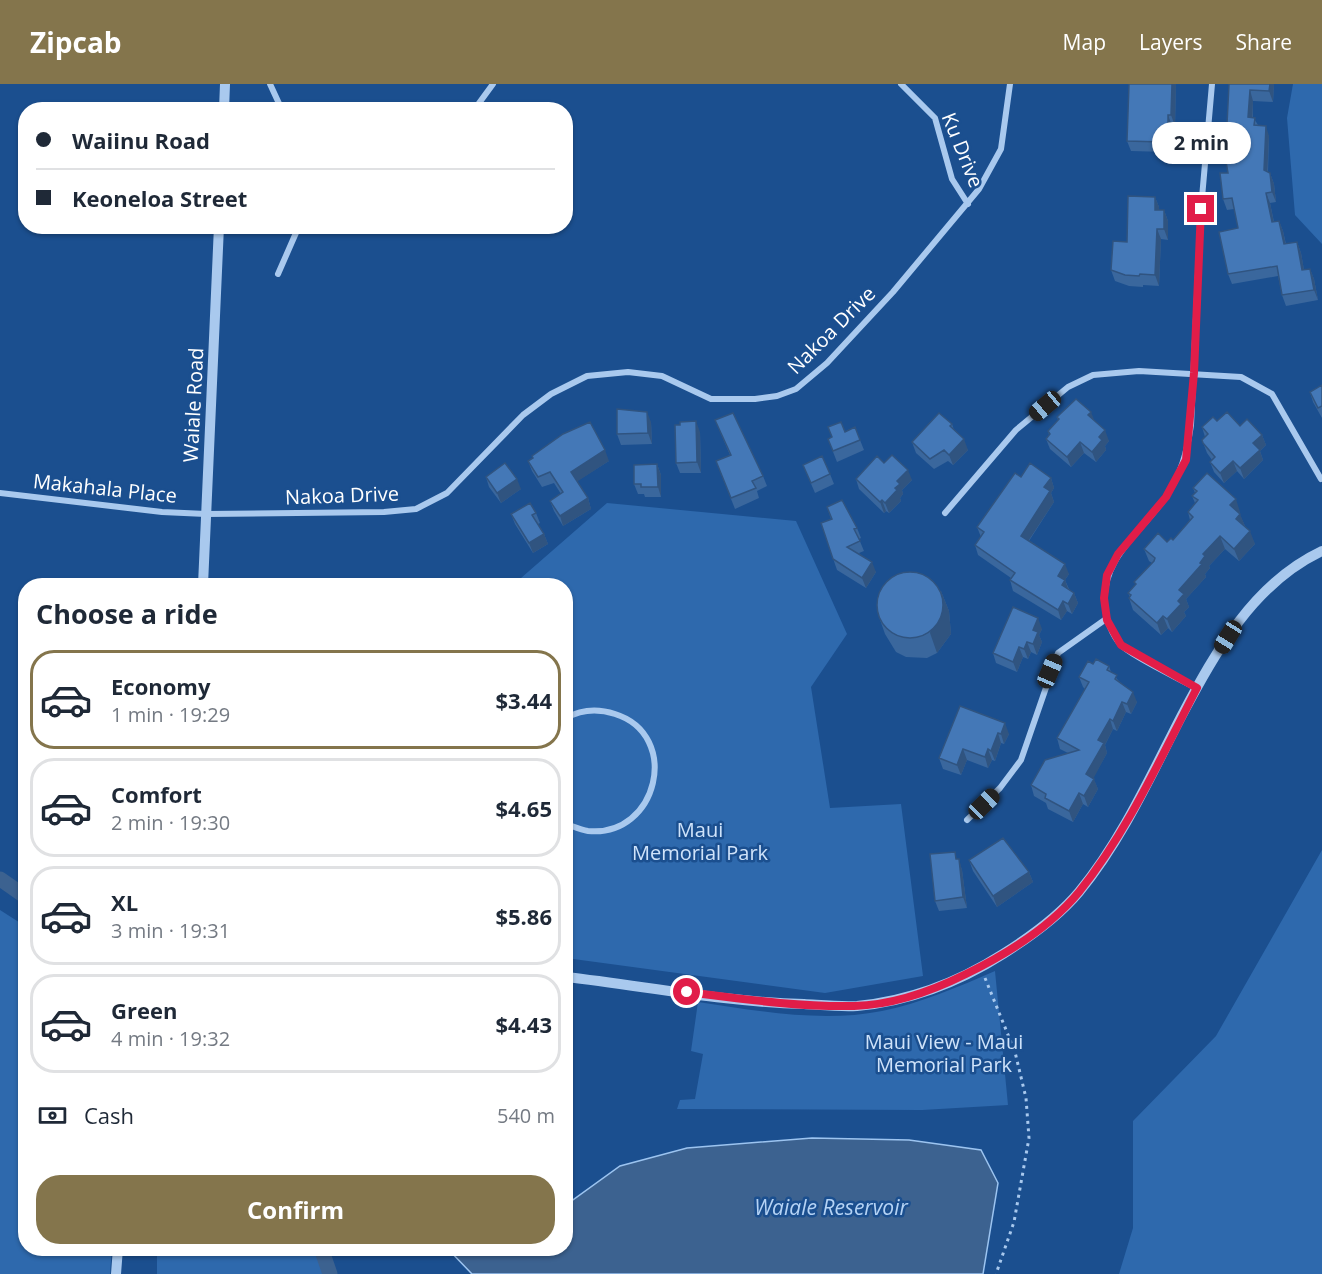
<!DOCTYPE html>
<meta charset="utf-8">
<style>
body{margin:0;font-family:"Open Sans",sans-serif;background:#f2f2f3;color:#1f2937;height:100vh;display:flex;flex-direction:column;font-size:22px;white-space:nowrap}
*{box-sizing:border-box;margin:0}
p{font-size:20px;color:#747a83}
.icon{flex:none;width:33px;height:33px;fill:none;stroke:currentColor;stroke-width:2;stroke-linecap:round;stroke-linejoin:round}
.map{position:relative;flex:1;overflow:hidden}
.details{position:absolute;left:18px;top:494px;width:555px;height:678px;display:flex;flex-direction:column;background:#fff;border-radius:24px;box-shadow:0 2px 4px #0004}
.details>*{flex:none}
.top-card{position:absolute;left:18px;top:18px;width:555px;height:132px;border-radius:24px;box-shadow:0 2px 4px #0004;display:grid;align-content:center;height:132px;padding:0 18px;background:#fff}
.end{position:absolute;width:27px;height:27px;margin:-14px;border:8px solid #e11d48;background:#fff;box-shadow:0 0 0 3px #fff}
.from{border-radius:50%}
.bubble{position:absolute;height:42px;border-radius:21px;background:#fff;box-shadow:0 2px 4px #0004;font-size:20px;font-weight:700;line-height:42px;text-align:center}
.car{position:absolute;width:18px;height:36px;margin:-18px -9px;border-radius:8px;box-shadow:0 0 4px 2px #0007;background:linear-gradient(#222 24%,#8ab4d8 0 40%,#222 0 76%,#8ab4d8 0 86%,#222 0)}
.top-card b{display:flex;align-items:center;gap:21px;height:57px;font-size:22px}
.top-card b+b{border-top:2px solid #e0e1e3}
.top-card i{width:15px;height:15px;background:#1f2937}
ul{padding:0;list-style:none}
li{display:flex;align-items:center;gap:18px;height:99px;margin:0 12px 9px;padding:0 6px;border:3px solid #e0e1e3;border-radius:24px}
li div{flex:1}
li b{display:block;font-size:22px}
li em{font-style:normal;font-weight:700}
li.current{border-color:#84754c}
li>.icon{width:54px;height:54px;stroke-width:1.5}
h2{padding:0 18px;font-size:27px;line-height:72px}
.pay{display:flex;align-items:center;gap:15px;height:66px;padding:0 18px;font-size:22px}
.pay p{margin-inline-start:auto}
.button{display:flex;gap:12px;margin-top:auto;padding:12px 18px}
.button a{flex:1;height:69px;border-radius:24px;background:#84754c;color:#fff;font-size:24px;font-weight:700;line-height:69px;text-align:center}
header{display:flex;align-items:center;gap:36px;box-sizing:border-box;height:84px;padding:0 30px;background:#84754c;color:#fff}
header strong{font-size:28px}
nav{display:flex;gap:33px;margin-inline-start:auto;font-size:21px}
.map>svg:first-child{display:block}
</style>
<header>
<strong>Zipcab</strong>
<nav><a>Map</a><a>Layers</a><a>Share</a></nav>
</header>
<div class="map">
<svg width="1322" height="1190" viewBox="0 0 1322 1190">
<rect width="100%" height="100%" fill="#1b4f8f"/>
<path fill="#2e69ad" d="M1293 0H1322V160L1295 131 1287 34Z
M607 419 796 437 847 550 811 603 830 724 901 720 923 892 825 909 566 874V501H513Z
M1322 766V1190H1119L1133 1144V1037L1216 952Z
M0 826 25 842 26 1164H112L110 1190H0Z
M995 887 1008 1021 922 1026 677 1025 680 1016 695 1015 703 970 691 967 698 918C759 927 821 939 882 927 921 919 958 903 995 887Z
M157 1164H320L328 1190H157Z"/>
<path fill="#3c6290" stroke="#9cc4f0" stroke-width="1.5" d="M812 1054 909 1056 981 1066 998 1099 983 1190H472L447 1164H566V1121L620 1082 687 1064Z"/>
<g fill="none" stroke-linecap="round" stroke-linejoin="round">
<path stroke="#3c6290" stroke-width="15" d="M0 795 26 813
M321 1164 330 1190"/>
<path stroke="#a9c9ee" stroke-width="3" stroke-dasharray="3 4.5" stroke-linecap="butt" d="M985 894 1015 968 1026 1014 1029 1054 1014 1138 996 1190"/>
<path stroke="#a9c9ee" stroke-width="6" d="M270 0 282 26
M901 0 935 34 952 95 968 120
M474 26 493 0
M278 190 299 142
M0 409 162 428 206 430 384 428 416 425 447 409 523 331 551 310 587 292 628 288 662 292 711 315H755L777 312 796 305 827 279 893 208 979 105 1001 65 1010 0
M945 429 1016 346 1068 303 1093 291 1139 287 1241 293 1272 310 1321 395
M1196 604C1180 595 1131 572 1121 561 1112 551 1106 535 1105 523 1100 475 1140 450 1165 414 1181 391 1187 368 1191 341L1201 125 1212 0
M566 634C582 625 597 624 615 630 682 651 658 754 588 747 581 746 572 742 566 740
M967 736 1000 704 1021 676 1058 569 1106 535"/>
<path stroke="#a9c9ee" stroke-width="10" d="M224 26 225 0
M203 501 219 142
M566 893C645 902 724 918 804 920 821 921 840 923 857 922 910 917 959 898 1003 870 1030 853 1059 832 1079 808 1122 756 1151 691 1182 631 1216 567 1254 499 1322 467
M116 1190 118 1164"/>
</g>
<path fill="#3a679d" d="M1129 0H1176L1175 42H1172V58H1166V68L1131 67 1127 57Z
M1229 0H1274L1273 18 1253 17V33L1258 41 1269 52 1268 88 1270 89 1274 100 1276 118 1270 119 1274 138 1279 137 1283 147 1286 160 1297 158 1301 169 1304 186 1310 185 1314 195 1318 216 1286 222 1282 211 1278 192 1232 200 1228 190 1238 144 1234 125 1227 126 1223 115 1228 89 1227 40Z
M1155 113 1159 123V126H1164L1168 137V156L1161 155 1159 202 1143 201V203L1129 202 1115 197 1111 186 1127 158Z
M1322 301V334L1313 318 1310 308Z
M1057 333 1094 337 1109 357 1105 362 1106 366 1096 378 1084 369 1071 383 1050 365 1046 355 1049 351 1048 347 1058 336Z
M715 336 763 392 767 402 757 407 759 414 735 425 716 377 730 371Z
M1217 337 1240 342 1262 351 1266 361 1260 367 1263 376 1244 395 1237 387 1224 399 1214 388 1210 378 1212 376 1207 369 1202 356 1205 353 1202 343Z
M651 338 652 360 621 361 617 350Z
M952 340 954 346 968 366 953 381 948 377 934 385 916 369 912 358Z
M828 343 845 348 860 356 864 366 837 378 828 355 832 353Z
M700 348 701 389H680L676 379Z
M528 377H609L577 397 588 414 591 425 563 442 554 427 550 417 561 410 554 399 542 403 532 387Z
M884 379 912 396 902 406 903 410 900 414 901 417 889 429 886 427 884 429 859 405 856 395Z
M657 380 661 391V413H645L644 410H638L634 400Z
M803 381 830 390 834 400 815 409Z
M486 393 521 405 501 419 489 403Z
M1051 394 1054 404 1051 409 1054 418 1029 457 1069 490 1065 496 1069 505 1074 509 1078 519 1072 530 1067 527 1061 536 1013 507 1010 496 1011 494 978 471 975 461 981 453 977 443Z
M1193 404 1240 428 1239 429 1245 442 1255 460 1239 477 1225 465 1209 482 1210 484 1205 490 1206 493 1186 515 1189 523 1184 528 1186 532 1172 548 1168 544 1161 551 1133 526 1129 514 1130 513 1128 509 1136 501 1134 498 1152 479 1149 477 1144 465 1173 456 1190 436 1188 428 1195 419 1192 412 1195 409Z
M827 423 857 444 861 454 859 455 864 467 859 469 876 488 866 504 837 486 821 439 831 435Z
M536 429 540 439 538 440 544 450 548 460 533 469 515 440 511 430Z
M941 507 949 527 951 550 937 569 927 574 906 573 896 568 885 550 878 530Z
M1042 545 1039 551 1042 558 1037 571 1031 568 1028 575 1023 573 1017 588 996 579 993 569Z
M1093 580 1109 582 1111 588 1137 618 1131 630 1126 628 1117 647 1113 645 1105 661 1107 669 1093 694 1098 705 1088 723 1083 720 1073 738 1048 725 1046 719 1034 712 1031 701 1068 669 1060 665 1057 654 1085 605 1083 603 1079 593Z
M960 622 1009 650 1004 660 1001 659 995 677 992 676 988 684 967 676 961 691 943 685 939 674Z
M958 775 962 786 967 824 939 827 935 817Z
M969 776 1029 788 1033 798 997 823 973 787Z"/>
<path fill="#305480" d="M1172 0H1176L1175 42 1171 31Z
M1270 0H1274L1273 18 1269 7Z
M1250 6 1253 17 1252 44 1248 33Z
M1168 31 1172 42V58L1168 47Z
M1266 42 1269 52 1267 96 1264 86Z
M1162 47 1166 58V68L1162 58Z
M1270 89 1274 100 1276 118 1272 108Z
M1266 109 1270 119 1276 149 1272 138Z
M1155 113 1159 123V136L1155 126Z
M1164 126 1168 137V156L1164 145Z
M1279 137 1283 147 1288 171 1284 160Z
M1157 145 1161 155 1159 202 1155 191Z
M1297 158 1301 169 1306 197 1302 186Z
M1310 185 1314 195 1318 216 1314 206Z
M647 328 651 338 652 360 648 349Z
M1091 328 1095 338 1088 331Z
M696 337 700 348 701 389 697 378Z
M1105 346 1109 357 1105 362 1106 366 1096 378 1092 368 1099 353Z
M1262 351 1266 361 1260 367 1263 376 1244 395 1240 384 1253 359Z
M964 355 968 366 953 381 949 371Z
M1080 358 1084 369 1071 383 1067 373Z
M605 366 609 377 575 399 571 388Z
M1233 377 1237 387 1224 399 1220 389Z
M657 380 661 391V413L658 403Z
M908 386 912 396 902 406 903 410 900 414 901 417 889 429 885 419 895 404 897 397Z
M1051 394 1054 404 1051 409 1054 418 1025 462 1021 452 1044 403Z
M517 395 521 405 501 419 497 409Z
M588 414 591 425 563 442 560 432Z
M1236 415 1240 428 1235 434 1230 421Z
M882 416 886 427 884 429 880 418Z
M1240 430 1245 442 1236 435Z
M1250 447 1255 460 1239 477 1234 465Z
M544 450 548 460 533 469 529 459Z
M1220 452 1225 465 1209 482 1210 484 1205 490 1206 493 1186 515 1189 523 1184 528 1186 532 1172 548 1167 535 1179 506 1200 479 1203 470Z
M872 478 876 488 866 504 862 494Z
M1065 480 1069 490 1063 499 1065 496 1069 507 1066 512 1058 492Z
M941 507 949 527 951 550 937 569 930 549Z
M1074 509 1078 519 1072 530 1068 520Z
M1063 517 1067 527 1061 536 1058 526Z
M1163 532 1168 544 1161 551 1157 539Z
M1038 534 1042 545 1039 551 1042 558 1037 571 1033 560V546Z
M1027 558 1031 568 1028 575 1024 565Z
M1019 563 1023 573 1017 588 1013 578Z
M1133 608 1137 618 1131 630 1127 620Z
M1122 618 1126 628 1117 647 1113 637Z
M1110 635 1113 645 1105 661 1107 669 1090 701 1086 690 1098 656Z
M1005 639 1009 650 1004 660 1001 650Z
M998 649 1001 659 995 677 991 667Z
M963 665 967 676 961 691 957 681Z
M988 665 992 676 988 684 985 673Z
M1094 695 1098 705 1088 723 1084 712Z
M1079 709 1083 720 1073 738 1069 727Z
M959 775 962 786 967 824 963 813Z
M1029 788 1033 798 997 823 993 812Z"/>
<path fill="#4478b7" stroke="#305480" stroke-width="1.5" d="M1129 0H1172L1171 31H1168V47H1162V58L1127 57Z
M1229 0H1270L1269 7 1250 6 1248 33 1255 34 1254 41 1266 42 1264 86 1270 89 1272 108 1266 109 1272 138 1279 137 1284 160 1297 158 1302 186 1310 185 1314 206 1282 211 1277 182 1228 190 1219 148 1238 144 1232 114 1223 115 1220 89H1228L1223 61V39L1227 40Z
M1128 112 1155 113V126H1164V145H1157L1155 191 1140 190 1139 192 1125 191 1111 186 1113 157 1127 158Z
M1322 301V322L1318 324 1310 308Z
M1076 315 1091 328 1088 331 1105 346 1099 353 1102 356 1092 368 1080 358 1067 373 1046 355 1050 350 1048 347 1059 335 1057 333Z
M617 325 647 328 648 349 617 350Z
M1227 328 1240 342 1247 335 1262 351 1253 359 1260 366 1240 384 1233 377 1220 389 1210 378 1215 373 1203 359 1202 356 1208 350 1202 343 1213 333 1217 337Z
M733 329 763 392 752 397 756 404 731 414 716 377 731 371 715 336Z
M939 329 952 340 950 342 964 355 949 371 944 366 930 375 912 358Z
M696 337 697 378 676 379 675 341H680V338Z
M590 338 605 366 571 388 588 414 560 432 550 417 563 408 550 388 538 393 528 377 533 374 532 372 563 350Z
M841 338 845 348 855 343 860 356 833 367 828 355 832 353 828 343Z
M892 371 908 386 897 397 900 400 895 404 897 406 885 419 882 416 880 418 856 395 877 372 884 379Z
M822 372 830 390 811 399 803 381Z
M505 379 517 395 497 409 486 393Z
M1030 379 1051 394 1044 403 1050 407 1021 452 1065 480 1058 492 1065 496 1062 501 1074 509 1068 520 1063 517 1058 526 1010 496 1015 489 975 461 984 448 977 443 1015 389 1021 393Z
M657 380 658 403H641V400H634V381Z
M1207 389 1236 415 1230 421 1240 430 1236 435 1250 447 1234 465 1220 452 1203 470 1205 472 1200 479 1202 480 1179 506 1184 510 1178 517 1181 520 1167 535 1163 532 1157 539 1129 514 1131 511 1128 509 1136 500 1134 498 1154 477 1155 474 1144 465 1158 449 1167 458 1171 454 1173 456 1193 433 1188 428 1198 416 1192 412 1197 407 1193 404Z
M842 416 857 444 854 445 860 457 847 463 872 478 862 494 833 475 821 439 832 435 827 423Z
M530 419 536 429 532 431 544 450 529 459 511 430Z
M877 521a33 33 0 1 1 66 0a33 33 0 1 1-66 0Z
M1013 523 1038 534 1033 546 1038 548 1033 560 1027 558 1024 565 1019 563 1013 578 993 569Z
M1096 575 1109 582 1107 586 1117 591 1115 595 1133 608 1127 620 1122 618 1113 637 1110 635 1098 656 1104 659 1086 690 1094 695 1084 712 1079 709 1069 727 1045 714 1046 710 1031 701 1045 676 1079 666 1057 654 1089 598 1079 593 1088 577 1093 580Z
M960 622 1005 639 1001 650 998 649 991 667 988 665 985 673 963 665 957 681 939 674Z
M1003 754 1029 788 993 812 969 776Z
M955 768 956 775H959L963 813 935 817 930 770Z"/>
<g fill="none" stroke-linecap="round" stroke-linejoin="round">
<path stroke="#e11d48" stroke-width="8" d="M687 908C743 915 797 923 854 922 892 921 932 907 966 890 1007 870 1050 843 1079 808 1128 747 1161 673 1197 604L1121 561 1107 536 1104 514 1107 491 1118 470 1166 413 1186 376 1194 289 1201 125"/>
</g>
<g text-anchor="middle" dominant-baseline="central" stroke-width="5" stroke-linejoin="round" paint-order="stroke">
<g font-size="20" fill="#fff" stroke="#1b4f8f">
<text transform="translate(963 66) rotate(68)">Ku Drive</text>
<text transform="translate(831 246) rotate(-45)">Nakoa Drive</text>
<text transform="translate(193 321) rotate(-87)">Waiale Road</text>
<text transform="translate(105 404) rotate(6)">Makahala Place</text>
<text transform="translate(342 411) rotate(-2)">Nakoa Drive</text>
</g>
<g font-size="20" fill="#cfe3fa" stroke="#1b4f8f">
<text x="700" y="745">Maui<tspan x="700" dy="23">Memorial Park</tspan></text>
<text x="944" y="957">Maui View - Maui<tspan x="944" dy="23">Memorial Park</tspan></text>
</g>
<g font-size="21" font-style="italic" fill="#b5d3f5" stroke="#1b4f8f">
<text x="831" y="1123">Waiale Reservoir</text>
</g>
</g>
</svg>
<i class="end from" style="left:687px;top:908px"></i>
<i class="end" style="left:1201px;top:125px"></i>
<div class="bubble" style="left:1152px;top:38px;width:99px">2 min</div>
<i class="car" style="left:1045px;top:322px;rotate:230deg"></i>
<i class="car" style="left:1228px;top:553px;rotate:212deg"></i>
<i class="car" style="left:1050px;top:587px;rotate:23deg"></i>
<i class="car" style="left:984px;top:720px;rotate:46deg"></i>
<div class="top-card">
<b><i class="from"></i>Waiinu Road</b>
<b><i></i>Keoneloa Street</b>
</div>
<section class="details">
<h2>Choose a ride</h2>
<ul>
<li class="current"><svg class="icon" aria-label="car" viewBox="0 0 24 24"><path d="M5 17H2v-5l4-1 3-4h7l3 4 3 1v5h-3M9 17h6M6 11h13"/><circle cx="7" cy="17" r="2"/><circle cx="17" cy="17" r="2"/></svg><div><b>Economy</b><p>1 min · 19:29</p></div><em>$3.44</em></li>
<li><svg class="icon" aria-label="car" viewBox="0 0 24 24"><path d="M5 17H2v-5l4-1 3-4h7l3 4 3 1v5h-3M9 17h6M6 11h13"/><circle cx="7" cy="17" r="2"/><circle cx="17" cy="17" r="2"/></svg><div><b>Comfort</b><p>2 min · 19:30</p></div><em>$4.65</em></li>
<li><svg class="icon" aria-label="car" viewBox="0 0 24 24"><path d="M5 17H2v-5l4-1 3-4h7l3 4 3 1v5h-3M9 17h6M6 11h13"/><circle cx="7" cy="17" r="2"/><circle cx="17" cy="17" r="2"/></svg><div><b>XL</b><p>3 min · 19:31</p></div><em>$5.86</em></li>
<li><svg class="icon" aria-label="car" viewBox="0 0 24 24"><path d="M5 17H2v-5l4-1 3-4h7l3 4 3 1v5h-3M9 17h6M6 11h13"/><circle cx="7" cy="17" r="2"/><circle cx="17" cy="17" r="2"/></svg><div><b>Green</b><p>4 min · 19:32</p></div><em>$4.43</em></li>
</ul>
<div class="pay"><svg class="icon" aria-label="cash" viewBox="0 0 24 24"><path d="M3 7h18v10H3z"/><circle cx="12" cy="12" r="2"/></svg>Cash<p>540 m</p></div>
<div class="button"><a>Confirm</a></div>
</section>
</div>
